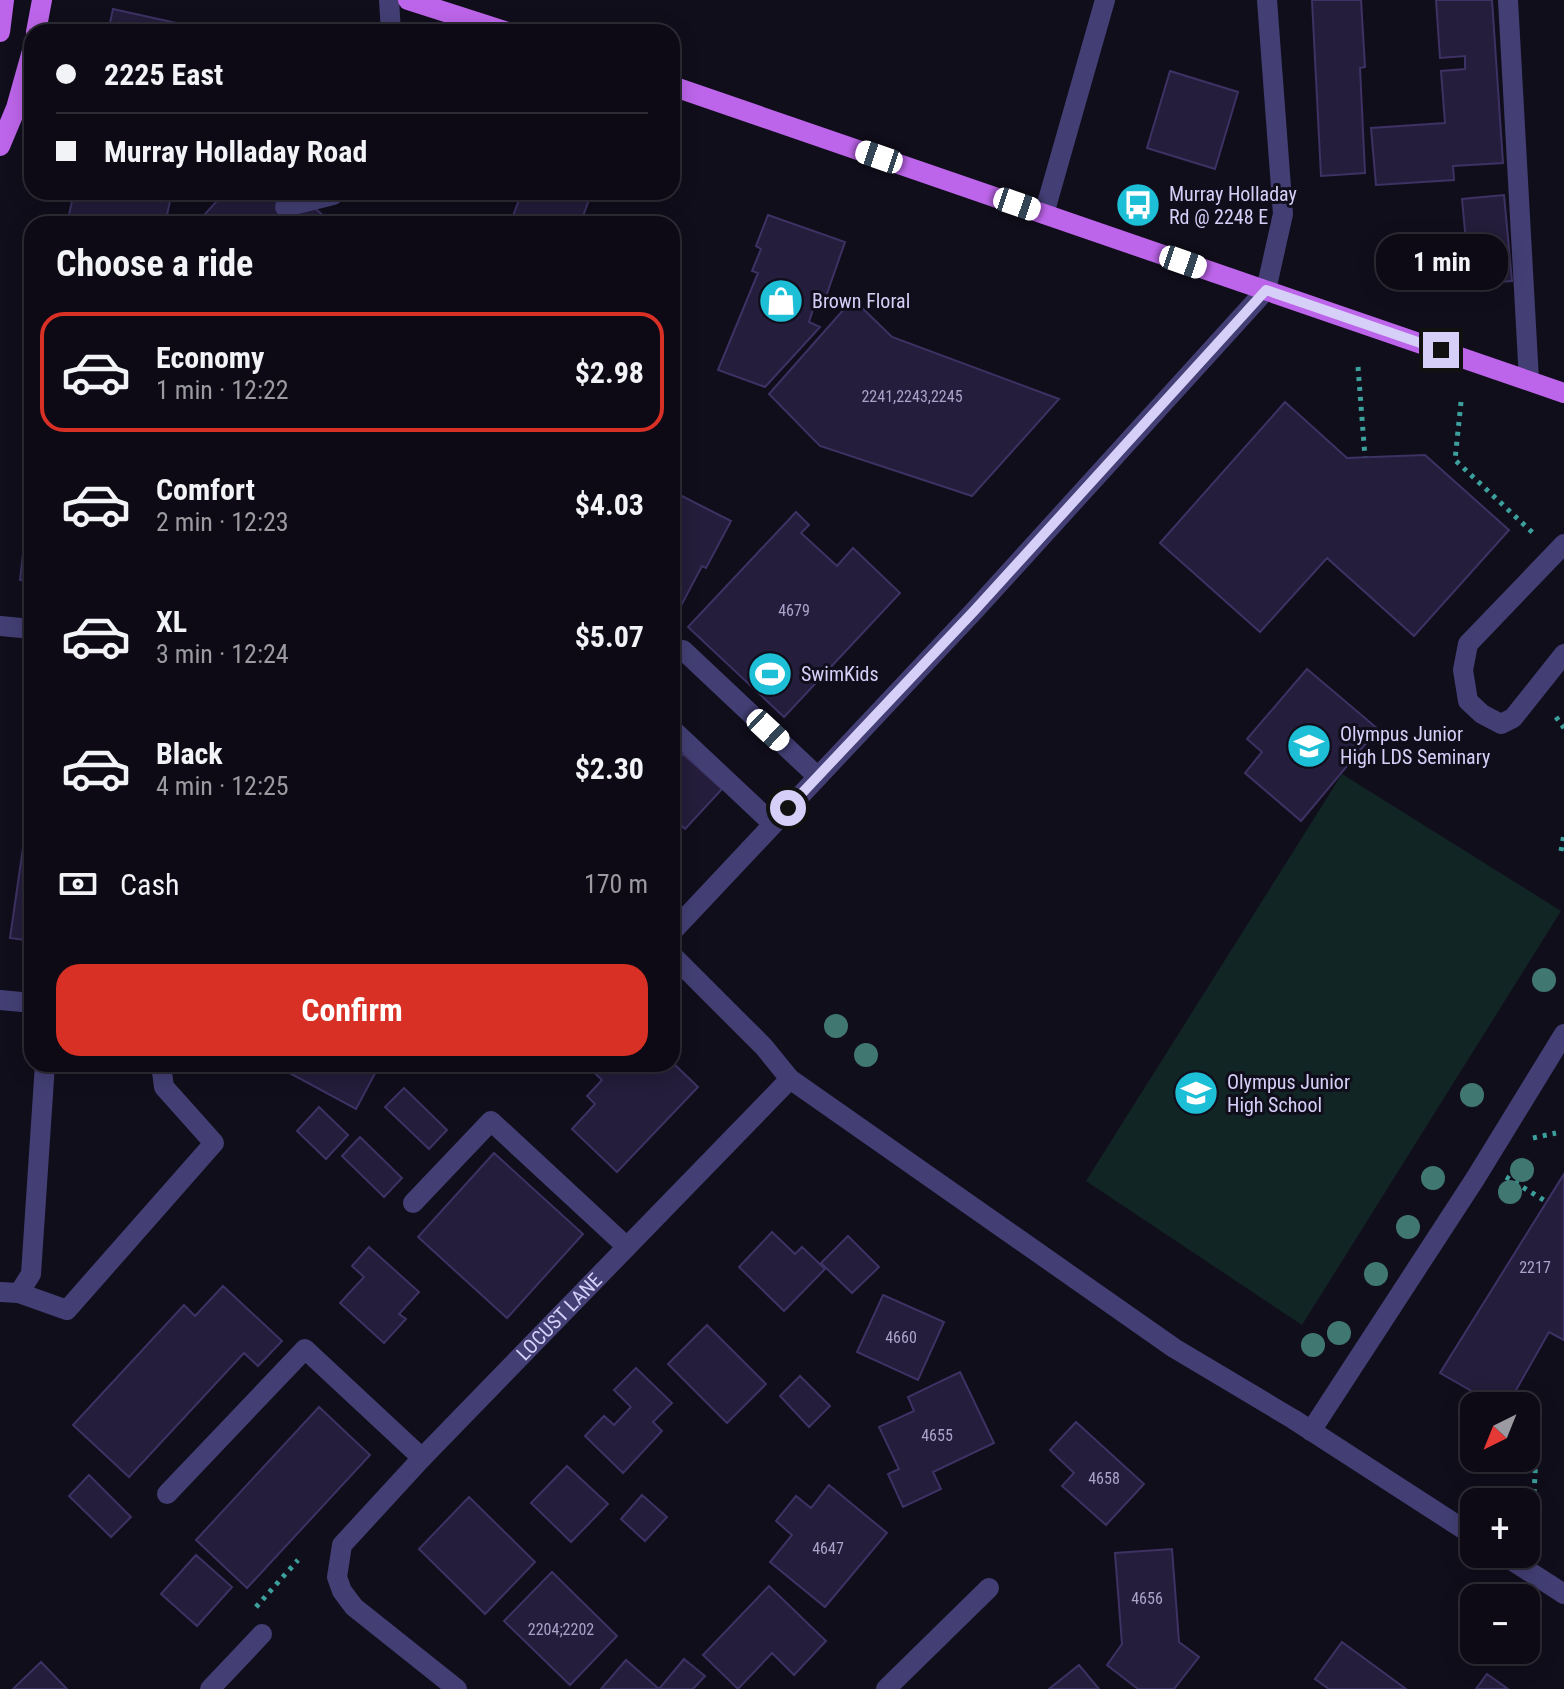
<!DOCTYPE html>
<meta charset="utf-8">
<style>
body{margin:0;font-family:"Roboto Condensed",sans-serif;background:#1b1822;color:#f1f3f6;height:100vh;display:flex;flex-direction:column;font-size:30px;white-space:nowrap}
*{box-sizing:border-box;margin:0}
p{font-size:26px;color:#9a9aa0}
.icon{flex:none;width:44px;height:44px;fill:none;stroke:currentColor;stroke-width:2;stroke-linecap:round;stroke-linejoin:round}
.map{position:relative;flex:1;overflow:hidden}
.details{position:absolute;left:24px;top:216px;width:656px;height:856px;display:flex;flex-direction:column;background:#0d0a15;border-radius:24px;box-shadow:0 4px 20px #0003,0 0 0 2px #2d2b34}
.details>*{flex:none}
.hud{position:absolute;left:24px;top:24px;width:656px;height:176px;border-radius:24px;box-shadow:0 4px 20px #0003,0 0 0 2px #2d2b34;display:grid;align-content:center;height:176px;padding:0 32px;background:#0d0a15}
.needle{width:52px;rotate:223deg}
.controls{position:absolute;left:1460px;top:1392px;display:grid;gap:16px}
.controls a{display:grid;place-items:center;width:80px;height:80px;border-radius:16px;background:#0d0a15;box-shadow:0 4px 20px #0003,0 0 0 2px #2d2b34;font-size:40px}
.end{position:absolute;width:36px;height:36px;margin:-18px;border:10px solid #d6d0f9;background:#111;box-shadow:0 0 0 4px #111}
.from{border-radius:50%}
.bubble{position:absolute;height:56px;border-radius:24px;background:#0d0a15;box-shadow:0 4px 20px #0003,0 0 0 2px #2d2b34;font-size:26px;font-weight:700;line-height:56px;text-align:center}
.car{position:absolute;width:24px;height:48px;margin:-24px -12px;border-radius:10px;box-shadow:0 0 6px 2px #0007;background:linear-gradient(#fff 24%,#345 0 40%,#fff 0 76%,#345 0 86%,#fff 0)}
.hud b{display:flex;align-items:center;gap:28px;height:76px;font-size:30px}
.hud b+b{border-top:2px solid #2d2b34}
.hud i{width:20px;height:20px;background:#f1f3f6}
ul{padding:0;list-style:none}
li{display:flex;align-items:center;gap:24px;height:120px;margin:0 16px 12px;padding:0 16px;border:4px solid transparent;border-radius:24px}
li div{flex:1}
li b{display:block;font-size:30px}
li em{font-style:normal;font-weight:700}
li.on{border-color:#d93025}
li>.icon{width:72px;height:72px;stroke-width:1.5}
h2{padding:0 32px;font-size:36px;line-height:96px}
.pay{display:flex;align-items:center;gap:20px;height:88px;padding:0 32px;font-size:30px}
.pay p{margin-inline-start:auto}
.primary-button{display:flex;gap:16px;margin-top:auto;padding:16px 32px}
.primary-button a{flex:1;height:92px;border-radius:24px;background:#d93025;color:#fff;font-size:32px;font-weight:700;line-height:92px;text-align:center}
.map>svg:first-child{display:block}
</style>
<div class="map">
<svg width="1564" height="1689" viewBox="0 0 1564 1689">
<rect width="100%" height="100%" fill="#110e1c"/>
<path fill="#122525" d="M1342 774 1561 911 1302 1325 1086 1181Z"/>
<path fill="#241d3b" stroke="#3d3263" stroke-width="2" d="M1312 0H1361L1365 67 1360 68 1365 173 1321 176Z
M1436 0H1492L1503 163 1453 166 1454 180 1376 185 1371 128 1445 123 1441 71 1465 69V56L1440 58Z
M113 9 217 32H108Z
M1170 71 1238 92 1215 169 1147 148Z
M74 192H172L165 224H67Z
M225 192H298L332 224H196Z
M522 192H592L580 224H510Z
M1504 195 1512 281 1470 284 1462 199Z
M768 215 845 242 824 302 816 300 809 322 820 327 765 387 718 370 758 273 752 271 761 249 756 246Z
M853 299 892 337 1059 399 972 496 820 446 769 394Z
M1285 402 1347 458 1425 455 1509 530 1414 636 1327 558 1260 632 1160 543Z
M32 476V582L20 580Z
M672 491 731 521 706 568 702 566 674 619 672 618Z
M796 512 809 525 801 533 837 566 853 548 900 593 784 717 688 627Z
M1307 669 1378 729 1301 821 1245 773 1262 752 1247 739Z
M672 751 679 758 683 754 722 789 685 829 682 826 674 834 677 837 672 843Z
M26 827 32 828V941L10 938Z
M672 1062 698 1087 617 1172 572 1129 595 1104 587 1096 602 1080 585 1064H672Z
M273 1064H380L356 1109Z
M404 1088 447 1130 429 1149 385 1107Z
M319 1107 348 1135 326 1159 297 1131Z
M360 1137 402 1178 384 1197 342 1156Z
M494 1153 583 1234 507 1318 418 1237Z
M1564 1174V1340L1549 1332 1507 1406H1498L1440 1373Z
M772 1232 795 1254 802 1247 825 1269 784 1311 739 1267Z
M848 1236 879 1267 852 1293 821 1263Z
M369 1247 419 1292 399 1314 406 1319 384 1343 340 1303 364 1277 352 1266Z
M223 1286 282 1341 258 1366 244 1353 129 1477 73 1425 184 1305 195 1316Z
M883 1295 944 1322 918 1380 857 1352Z
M707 1325 766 1384 727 1423 668 1364Z
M636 1368 672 1403 653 1422 662 1431 623 1473 585 1436 604 1416 614 1425 631 1407 614 1390Z
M960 1372 994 1443 933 1472 941 1489 903 1507 888 1474 899 1469 879 1427 914 1411 908 1397Z
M800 1376 830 1406 809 1427 780 1396Z
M319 1407 370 1455 247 1588 196 1540Z
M1076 1422 1144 1484 1106 1525 1062 1486 1074 1473 1050 1450Z
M567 1466 608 1504 571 1542 531 1503Z
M89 1475 131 1517 111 1537 69 1496Z
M829 1485 887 1533 825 1607 770 1562 792 1535 776 1521 796 1496 811 1508Z
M642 1495 667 1517 645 1541 621 1519Z
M469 1497 535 1562 485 1614 419 1549Z
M1172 1549 1179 1642 1199 1657 1174 1689H1138L1107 1665 1122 1644 1115 1553Z
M196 1555 232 1587 197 1626 161 1594Z
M552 1572 617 1636 570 1685 504 1621Z
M769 1586 826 1641 794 1675 772 1653 738 1689 703 1655Z
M1342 1642 1406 1689H1329L1315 1679Z
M684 1659 705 1676 693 1689H601L626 1660 659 1689Z
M41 1662 67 1689H13Z
M1079 1665 1099 1689H1049Z
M1487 1674 1508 1689H1476Z"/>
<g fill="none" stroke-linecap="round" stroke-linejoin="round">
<path stroke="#3ca09d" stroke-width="5" stroke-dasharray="4 6" stroke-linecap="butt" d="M1358 367 1365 457
M1461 402 1455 460 1533 533
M1556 717 1564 728
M1561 851 1564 834
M1533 1138 1556 1133
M1506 1177 1547 1202
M1534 1493 1537 1438
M256 1607 298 1560"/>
<g stroke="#433f75" stroke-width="20">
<path d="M389 0 391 32"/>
<path d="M1508 0 1529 380"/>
<path d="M285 207 333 195 337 192"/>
<path d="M1044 214 1105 0"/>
<path d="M1564 544 1468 644 1463 670 1468 701 1482 714 1501 724 1513 718 1564 654"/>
<path d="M0 626 32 629"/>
<path d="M683 650 818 777"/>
<path d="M672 729 773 824"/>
<path d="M672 932 974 611 1266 290 1283 214 1267 0"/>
<path d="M672 955 764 1047 790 1079 1174 1348 1293 1419 1474 1536"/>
<path d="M0 1000 32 1003"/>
<path d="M413 1203 491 1121 627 1247"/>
<path d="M0 1292 19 1293 67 1310 214 1143 164 1087 161 1064"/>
<path d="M19 1293 31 1274 45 1064"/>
<path d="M1311 1431 1475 1179 1564 1034"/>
<path d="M167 1494 305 1349 422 1458"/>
<path d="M1502 1554 1564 1594"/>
<path d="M210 1689 262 1634"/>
<path id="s1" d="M457 1689 354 1607 342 1591 337 1577 342 1545 422 1458 790 1079"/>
<path d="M886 1689 989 1588"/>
</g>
<path stroke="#bd65ea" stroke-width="20" d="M408 0 508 32
M0 32 4 0
M36 32 42 0
M672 86 1564 393
M0 146 16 108 32 51"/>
</g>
<g fill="#407871">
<circle cx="1544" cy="980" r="12"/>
<circle cx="836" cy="1026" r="12"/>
<circle cx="866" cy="1055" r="12"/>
<circle cx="1472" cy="1095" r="12"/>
<circle cx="1522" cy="1170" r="12"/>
<circle cx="1433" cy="1178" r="12"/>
<circle cx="1510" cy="1192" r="12"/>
<circle cx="1408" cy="1227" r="12"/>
<circle cx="1376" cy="1274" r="12"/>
<circle cx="1339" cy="1333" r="12"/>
<circle cx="1313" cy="1345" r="12"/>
</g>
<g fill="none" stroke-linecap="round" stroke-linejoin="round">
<path stroke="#d6d0f9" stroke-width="10" d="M788 808 974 611 1266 290 1441 350"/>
</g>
<defs>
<g id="bus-disc" transform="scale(2.3)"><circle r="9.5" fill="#1dbfd7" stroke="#110e1c"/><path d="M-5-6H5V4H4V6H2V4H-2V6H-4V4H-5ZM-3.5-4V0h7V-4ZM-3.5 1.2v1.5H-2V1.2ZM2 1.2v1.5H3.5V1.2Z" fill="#fff"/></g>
<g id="shop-disc" transform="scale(2.3)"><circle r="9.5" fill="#1dbfd7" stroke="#110e1c"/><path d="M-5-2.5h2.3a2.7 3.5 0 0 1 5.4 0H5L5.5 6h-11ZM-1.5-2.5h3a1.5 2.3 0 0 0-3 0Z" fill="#fff"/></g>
<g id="stadium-disc" transform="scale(2.3)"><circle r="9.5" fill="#1dbfd7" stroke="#110e1c"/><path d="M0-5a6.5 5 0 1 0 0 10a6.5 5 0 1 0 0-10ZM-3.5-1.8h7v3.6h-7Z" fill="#fff"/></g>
<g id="school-disc" transform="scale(2.3)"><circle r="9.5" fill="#1dbfd7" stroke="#110e1c"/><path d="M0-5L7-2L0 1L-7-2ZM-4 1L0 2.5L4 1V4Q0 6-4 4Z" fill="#fff"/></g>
</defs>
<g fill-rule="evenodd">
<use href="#bus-disc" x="1138" y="205"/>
<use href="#shop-disc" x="781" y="301"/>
<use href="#stadium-disc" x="770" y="674"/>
<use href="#school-disc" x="1309" y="746"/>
<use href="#school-disc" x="1196" y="1093"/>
</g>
<g text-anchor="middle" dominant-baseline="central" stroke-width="6" stroke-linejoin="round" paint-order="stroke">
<g font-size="16" fill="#aaa3ca">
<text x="912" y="396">2241,2243,2245</text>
<text x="794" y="610">4679</text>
<text x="1535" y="1267">2217</text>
<text x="901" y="1337">4660</text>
<text x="937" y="1435">4655</text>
<text x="1104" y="1478">4658</text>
<text x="828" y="1548">4647</text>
<text x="1147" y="1598">4656</text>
<text x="561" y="1629">2204;2202</text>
</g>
<g font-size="20" fill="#d6d0f9" stroke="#110e1c" text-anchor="start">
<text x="1169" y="194">Murray Holladay<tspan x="1169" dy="23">Rd @ 2248 E</tspan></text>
<text x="812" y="301">Brown Floral</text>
<text x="801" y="674">SwimKids</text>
<text x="1340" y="734">Olympus Junior<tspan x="1340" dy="23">High LDS Seminary</tspan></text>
<text x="1227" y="1082">Olympus Junior<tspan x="1227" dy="23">High School</tspan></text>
</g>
<g font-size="20" fill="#d6d0f9" stroke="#110e1c">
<text stroke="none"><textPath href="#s1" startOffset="514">LOCUST LANE</textPath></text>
</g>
</g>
</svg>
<div class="controls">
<a><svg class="needle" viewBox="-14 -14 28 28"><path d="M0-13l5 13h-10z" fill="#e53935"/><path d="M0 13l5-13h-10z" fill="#9a9aa0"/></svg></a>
<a>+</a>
<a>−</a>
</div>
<i class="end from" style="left:788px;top:808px"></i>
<i class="end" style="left:1441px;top:350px"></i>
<div class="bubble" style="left:1376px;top:234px;width:132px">1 min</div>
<i class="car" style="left:879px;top:157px;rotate:289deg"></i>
<i class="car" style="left:1017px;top:204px;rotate:109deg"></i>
<i class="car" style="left:1183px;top:262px;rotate:109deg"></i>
<i class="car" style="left:768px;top:730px;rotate:133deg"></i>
<div class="hud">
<b><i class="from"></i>2225 East</b>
<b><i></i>Murray Holladay Road</b>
</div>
<section class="details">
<h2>Choose a ride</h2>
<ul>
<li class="on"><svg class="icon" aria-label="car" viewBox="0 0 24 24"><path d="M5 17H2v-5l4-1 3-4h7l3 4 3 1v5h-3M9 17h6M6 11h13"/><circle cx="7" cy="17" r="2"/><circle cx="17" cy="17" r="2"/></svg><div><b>Economy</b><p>1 min · 12:22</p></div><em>$2.98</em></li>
<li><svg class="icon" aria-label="car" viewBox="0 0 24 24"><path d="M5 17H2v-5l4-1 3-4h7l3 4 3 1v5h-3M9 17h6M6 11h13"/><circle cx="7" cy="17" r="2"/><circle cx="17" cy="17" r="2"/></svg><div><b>Comfort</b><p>2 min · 12:23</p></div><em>$4.03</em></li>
<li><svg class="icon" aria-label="car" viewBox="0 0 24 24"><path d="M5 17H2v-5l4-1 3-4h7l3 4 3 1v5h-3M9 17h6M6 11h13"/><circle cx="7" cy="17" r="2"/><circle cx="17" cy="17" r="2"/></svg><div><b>XL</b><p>3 min · 12:24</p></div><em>$5.07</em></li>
<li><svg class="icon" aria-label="car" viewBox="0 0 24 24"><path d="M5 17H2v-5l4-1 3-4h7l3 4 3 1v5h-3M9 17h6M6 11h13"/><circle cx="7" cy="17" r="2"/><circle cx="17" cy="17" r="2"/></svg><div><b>Black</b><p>4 min · 12:25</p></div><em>$2.30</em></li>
</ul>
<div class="pay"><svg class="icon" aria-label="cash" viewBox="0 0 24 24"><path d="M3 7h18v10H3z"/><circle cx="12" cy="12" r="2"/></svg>Cash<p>170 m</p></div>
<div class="primary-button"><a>Confirm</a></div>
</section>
</div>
